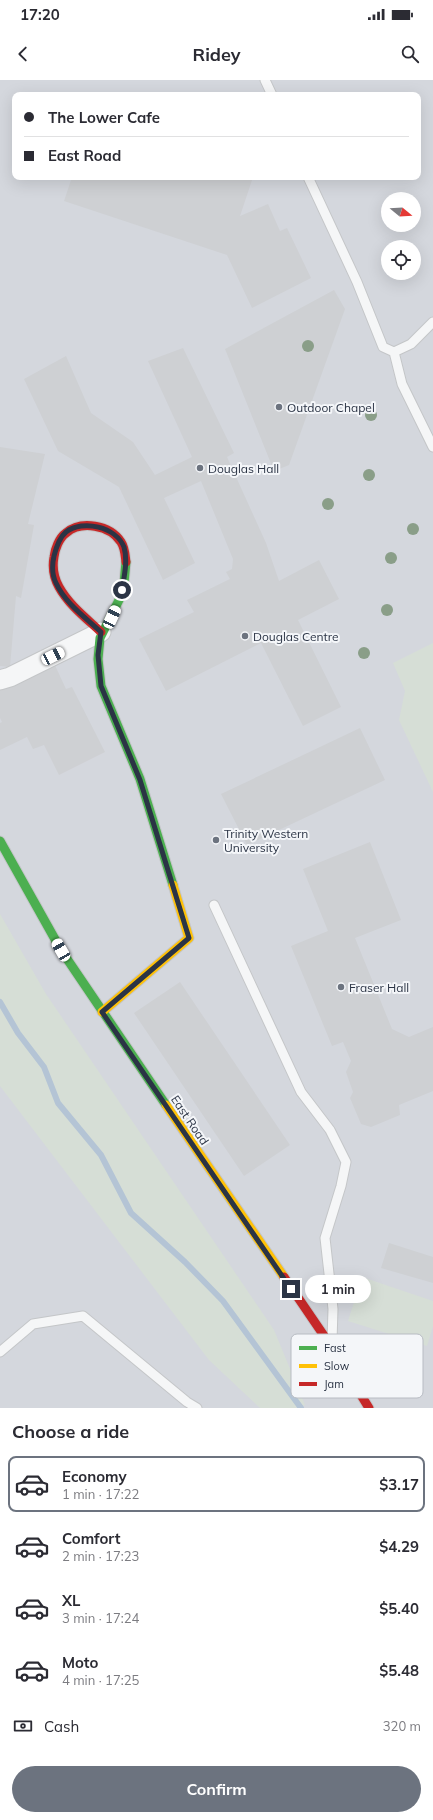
<!DOCTYPE html>
<meta charset="utf-8">
<style>
body{margin:0;font-family:Mulish,sans-serif;background:#f7f7f7;color:#2b2b33;height:100vh;display:flex;flex-direction:column;font-size:15px;white-space:nowrap}
*{box-sizing:border-box;margin:0}
p{font-size:13px;color:#7c7c81}
.icon{flex:none;width:22px;height:22px;fill:none;stroke:currentColor;stroke-width:2;stroke-linecap:round;stroke-linejoin:round}
.map{position:relative;height:1328px;overflow:hidden}
.details{display:flex;flex-direction:column;background:#fff;flex:1}
.details>*{flex:none}
.top-card{position:absolute;left:12px;top:12px;width:409px;height:88px;border-radius:8px;box-shadow:0 4px 16px #0002;display:grid;align-content:center;height:88px;padding:0 12px;background:#fff}
.needle{width:26px;rotate:108deg}
.controls{position:absolute;left:381px;top:112px;display:grid;gap:8px}
.controls a{display:grid;place-items:center;width:40px;height:40px;border-radius:50%;background:#fff;box-shadow:0 4px 16px #0002;font-size:20px}
.end{position:absolute;width:18px;height:18px;margin:-9px;border:5px solid #2b3445;background:#fff;box-shadow:0 0 0 2px #fff}
.from{border-radius:50%}
.bubble{position:absolute;height:28px;border-radius:14px;background:#fff;box-shadow:0 4px 16px #0002;font-size:13px;font-weight:700;line-height:28px;text-align:center}
.car{position:absolute;width:12px;height:24px;margin:-12px -6px;border-radius:5px;box-shadow:0 0 3px 1px #0007;background:linear-gradient(#fff 24%,#345 0 40%,#fff 0 76%,#345 0 86%,#fff 0)}
.top-card b{display:flex;align-items:center;gap:14px;height:38px;font-size:15px}
.top-card b+b{border-top:1px solid #e1e1e2}
.top-card i{width:10px;height:10px;background:#2b2b33}
ul{padding:0;list-style:none}
li{display:flex;align-items:center;gap:12px;height:56px;margin:0 8px 6px;padding:0 4px;border:2px solid transparent;border-radius:8px}
li div{flex:1}
li b{display:block;font-size:15px}
li em{font-style:normal;font-weight:700}
li.selected{border-color:#6c737f}
li>.icon{width:36px;height:36px;stroke-width:1.5}
h2{padding:0 12px;font-size:18px;line-height:48px}
.pay{display:flex;align-items:center;gap:10px;height:44px;padding:0 12px;font-size:15px}
.pay p{margin-inline-start:auto}
.button{display:flex;gap:8px;margin-top:auto;padding:8px 12px}
.button a{flex:1;height:46px;border-radius:24px;background:#6c737f;color:#fff;font-size:16px;font-weight:700;line-height:46px;text-align:center}
.status{display:flex;justify-content:space-between;align-items:center;height:28px;padding:0 20px;background:#fff;direction:ltr}
.status svg{height:11px;fill:currentColor}
header{display:flex;justify-content:space-between;align-items:center;height:52px;padding:0 12px;background:#fff;font-size:18px;font-weight:700}
.map>svg:first-child{display:block}
</style>
<div class="status"><b>17:20</b><svg viewBox="0 0 49 12"><path d="M0 12V9h3v3zM5 12V6h3v6zM10 12V3h3v9zM15 12V0h3v12zM26 1h20v11H26zM47 4h2v5h-2z"/></svg></div>
<header><svg class="icon" aria-label="back" viewBox="0 0 24 24"><path d="M15 5l-7 7 7 7"/></svg>Ridey<svg class="icon" aria-label="search" viewBox="0 0 24 24"><circle cx="10" cy="10" r="6"/><path d="M15 15l6 6"/></svg></header>
<div class="map">
<svg width="433" height="1328" viewBox="0 0 433 1328">
<rect width="100%" height="100%" fill="#e6e8ea"/>
<path fill="#d4d7dd" fill-rule="evenodd" d="M0 0H433V1328H0ZM15 15H418V97H15ZM388 119H414V145H388ZM388 167H414V193H388Z"/>
<path fill="#d6ded6" d="M433 563V712L399 640 405 611 393 583Z
M0 834 46 914 274 1250 305 1325 295 1328H260L209 1280 0 1006Z
M362 1197 433 1221V1246L427 1266 348 1241Z"/>
<g fill="none" stroke-linecap="round" stroke-linejoin="round">
<path stroke="#b4c4d5" stroke-width="6" d="M0 922 18 953 44 987 58 1023 101 1075 131 1133 185 1182 223 1221 301 1328"/>
</g>
<path fill="#ced0d3" d="M72 97H253L240 136 268 124 280 151 287 148 311 198 252 228 227 175 64 121Z
M334 210 345 229 289 385 274 391 225 269Z
M183 268 234 373 227 377 266 463 279 501 319 480 339 519 298 540 341 627 303 646 261 563 166 611 139 559 194 532 187 520 230 499 226 492 232 489 233 479 201 401 164 418 195 483 163 500 119 407 58 371 24 299 66 276 91 333 133 362 155 395 192 377 148 281Z
M0 367 45 374 28 444 34 445 21 518 16 516 10 587 0 586Z
M53 581 66 609 72 607 105 672 59 695 44 665 33 669 27 657 0 670V643L2 642 0 638V608Z
M360 648 385 700 247 765 221 714Z
M370 762 401 840 355 858 392 949 409 957 433 947V1011L399 1025 400 1035 371 1047 361 1044 350 1018 353 1012 346 992 351 981 343 962 332 966 291 866 328 851 303 789Z
M180 902 290 1065 244 1096 134 933Z
M389 1163 433 1177V1203L381 1188Z"/>
<g fill="none" stroke-linecap="round" stroke-linejoin="round">
<g stroke="#c4c6c8" stroke-width="11">
<path id="lane" d="M265 0 272 15
M308 97 357 202 383 267 394 272 411 264 433 242
M394 272 402 304 433 367
M214 825 301 1012 330 1050 346 1082 341 1106 325 1158 333 1229 332 1261
M0 1272 33 1244 83 1236 187 1322 197 1328"/>
</g>
<g stroke="#c4c6c8" stroke-width="21">
<path id="street" d="M0 600 10 597 101 552"/>
</g>
<g stroke="#c4c6c8" stroke-width="11">
<path id="fast" d="M126 482 124 503 119 520 100 558 98 579 101 606 140 699 173 805
M0 761 61 870 166 1025"/>
</g>
<g stroke="#c4c6c8" stroke-width="11">
<path id="slow" d="M102 932 189 858 173 805
M166 1025 284 1197"/>
</g>
<g stroke="#c4c6c8" stroke-width="11">
<path id="jam" d="M101 552C86 538 69 525 59 507 54 498 52 488 54 477 55 469 59 458 66 453 81 440 110 445 121 462 125 468 125 475 126 482
M284 1197 331 1266 369 1328"/>
</g>
<use href="#lane" stroke="#f5f6f7" stroke-width="9"/>
<use href="#street" stroke="#f5f6f7" stroke-width="19"/>
<use href="#fast" stroke="#4caf50" stroke-width="9"/>
<use href="#slow" stroke="#ffc107" stroke-width="9"/>
<use href="#jam" stroke="#c62828" stroke-width="9"/>
</g>
<g fill="#8a9e88">
<circle cx="308" cy="266" r="6"/>
<circle cx="371" cy="335" r="6"/>
<circle cx="369" cy="395" r="6"/>
<circle cx="328" cy="424" r="6"/>
<circle cx="413" cy="449" r="6"/>
<circle cx="391" cy="478" r="6"/>
<circle cx="387" cy="530" r="6"/>
<circle cx="364" cy="573" r="6"/>
</g>
<g fill="none" stroke-linecap="round" stroke-linejoin="round">
<path stroke="#2b3445" stroke-width="5" d="M122 510C124 497 128 481 124 467 116 447 83 439 66 452 60 457 56 468 54 476 52 485 52 495 56 503 65 523 86 538 101 552L98 575 101 606 140 700 189 858 102 932 291 1209"/>
</g>
<g fill="#6c737f" stroke="#f4f6f9" stroke-width="1.5">
<circle cx="279" cy="327" r="4"/>
<circle cx="200" cy="388" r="4"/>
<circle cx="245" cy="556" r="4"/>
<circle cx="216" cy="760" r="4"/>
<circle cx="341" cy="907" r="4"/>
</g>
<g text-anchor="middle" dominant-baseline="central" stroke-width="4" stroke-linejoin="round" paint-order="stroke">
<g font-size="12" fill="#2b3445" stroke="#f4f6f9" text-anchor="start">
<text x="287" y="327">Outdoor Chapel</text>
<text x="208" y="388">Douglas Hall</text>
<text x="253" y="556">Douglas Centre</text>
<text x="224" y="753">Trinity Western<tspan x="224" dy="14">University</tspan></text>
<text x="349" y="907">Fraser Hall</text>
</g>
<g font-size="12" fill="#2b3445" stroke="#f4f6f9">
<text transform="translate(190 1040) rotate(56)">East Road</text>
</g>
</g>
<rect x="291" y="1254" width="132" height="64" rx="6" fill="#f4f6f9" stroke="#b8bcc3" stroke-width="1"/>
<rect x="299" y="1266" width="18" height="4" fill="#4caf50"/>
<rect x="299" y="1284" width="18" height="4" fill="#ffc107"/>
<rect x="299" y="1302" width="18" height="4" fill="#c62828"/>
<g font-size="11" fill="#2b3445">
<text x="324" y="1272">Fast</text>
<text x="324" y="1290">Slow</text>
<text x="324" y="1308">Jam</text>
</g>
</svg>
<div class="controls">
<a><svg class="needle" viewBox="-14 -14 28 28"><path d="M0-13l5 13h-10z" fill="#e53935"/><path d="M0 13l5-13h-10z" fill="#7c7c81"/></svg></a>
<a><svg class="icon" aria-label="locate" viewBox="0 0 24 24"><circle cx="12" cy="12" r="6"/><path d="M12 2v4M12 18v4M2 12h4M18 12h4"/></svg></a>
</div>
<i class="end from" style="left:122px;top:510px"></i>
<i class="end" style="left:291px;top:1209px"></i>
<div class="bubble" style="left:305px;top:1195px;width:66px">1 min</div>
<i class="car" style="left:112px;top:537px;rotate:25deg"></i>
<i class="car" style="left:53px;top:576px;rotate:64deg"></i>
<i class="car" style="left:61px;top:870px;rotate:330deg"></i>
<div class="top-card">
<b><i class="from"></i>The Lower Cafe</b>
<b><i></i>East Road</b>
</div>
</div>
<section class="details">
<h2>Choose a ride</h2>
<ul>
<li class="selected"><svg class="icon" aria-label="car" viewBox="0 0 24 24"><path d="M5 17H2v-5l4-1 3-4h7l3 4 3 1v5h-3M9 17h6M6 11h13"/><circle cx="7" cy="17" r="2"/><circle cx="17" cy="17" r="2"/></svg><div><b>Economy</b><p>1 min · 17:22</p></div><em>$3.17</em></li>
<li><svg class="icon" aria-label="car" viewBox="0 0 24 24"><path d="M5 17H2v-5l4-1 3-4h7l3 4 3 1v5h-3M9 17h6M6 11h13"/><circle cx="7" cy="17" r="2"/><circle cx="17" cy="17" r="2"/></svg><div><b>Comfort</b><p>2 min · 17:23</p></div><em>$4.29</em></li>
<li><svg class="icon" aria-label="car" viewBox="0 0 24 24"><path d="M5 17H2v-5l4-1 3-4h7l3 4 3 1v5h-3M9 17h6M6 11h13"/><circle cx="7" cy="17" r="2"/><circle cx="17" cy="17" r="2"/></svg><div><b>XL</b><p>3 min · 17:24</p></div><em>$5.40</em></li>
<li><svg class="icon" aria-label="car" viewBox="0 0 24 24"><path d="M5 17H2v-5l4-1 3-4h7l3 4 3 1v5h-3M9 17h6M6 11h13"/><circle cx="7" cy="17" r="2"/><circle cx="17" cy="17" r="2"/></svg><div><b>Moto</b><p>4 min · 17:25</p></div><em>$5.48</em></li>
</ul>
<div class="pay"><svg class="icon" aria-label="cash" viewBox="0 0 24 24"><path d="M3 7h18v10H3z"/><circle cx="12" cy="12" r="2"/></svg>Cash<p>320 m</p></div>
<div class="button"><a>Confirm</a></div>
</section>
